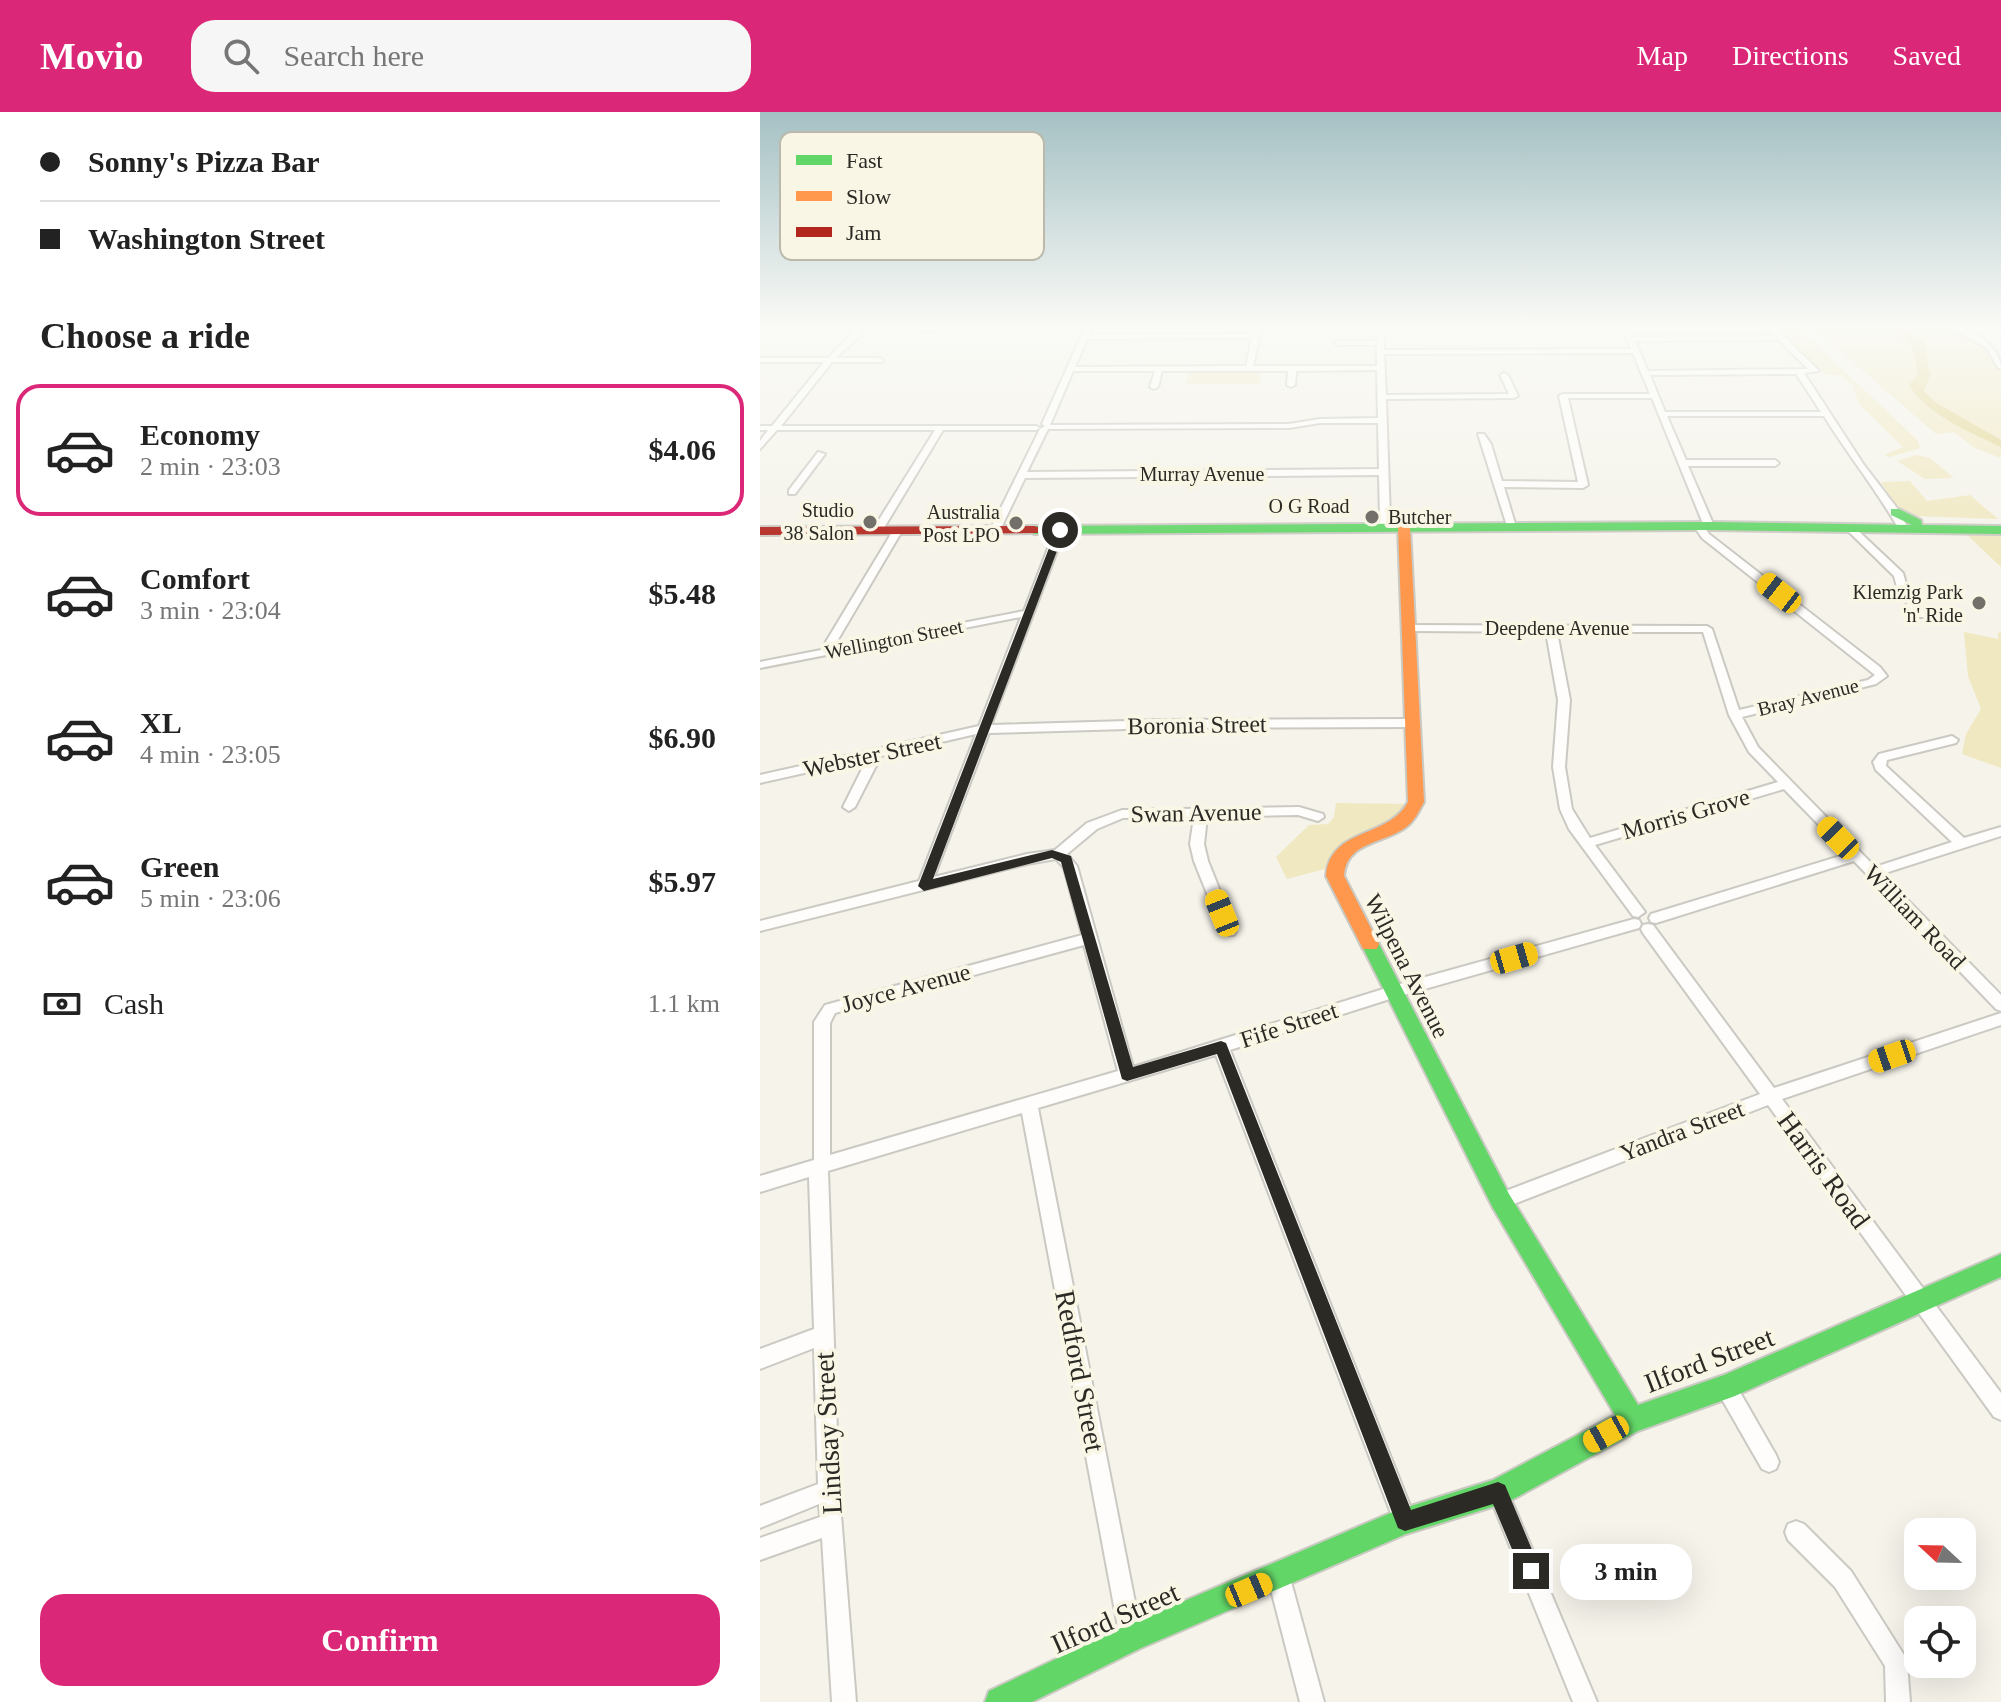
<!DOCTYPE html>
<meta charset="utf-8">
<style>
body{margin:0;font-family:Georgia,serif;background:#f6f6f6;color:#222;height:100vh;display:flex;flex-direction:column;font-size:30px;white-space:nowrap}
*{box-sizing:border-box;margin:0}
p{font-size:26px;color:#767676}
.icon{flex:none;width:44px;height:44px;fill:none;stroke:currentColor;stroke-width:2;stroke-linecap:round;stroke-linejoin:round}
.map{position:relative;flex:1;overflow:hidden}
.side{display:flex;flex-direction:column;background:#fff;width:760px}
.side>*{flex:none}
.banner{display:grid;align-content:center;height:176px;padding:0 40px;background:#fff}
.needle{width:52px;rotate:292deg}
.controls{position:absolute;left:1144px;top:1406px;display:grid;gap:16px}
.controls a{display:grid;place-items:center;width:72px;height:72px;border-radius:16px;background:#fff;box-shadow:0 8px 32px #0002;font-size:40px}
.end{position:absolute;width:36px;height:36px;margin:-18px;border:10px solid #2b2a24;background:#fff;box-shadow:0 0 0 4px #fff}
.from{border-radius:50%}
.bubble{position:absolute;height:56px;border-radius:24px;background:#fff;box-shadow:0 8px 32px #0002;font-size:26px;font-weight:700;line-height:56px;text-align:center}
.car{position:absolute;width:24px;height:48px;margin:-24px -12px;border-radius:10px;box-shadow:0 0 6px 2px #0007;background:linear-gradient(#f5c518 24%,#345 0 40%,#f5c518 0 76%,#345 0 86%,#f5c518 0)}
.banner b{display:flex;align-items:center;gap:28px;height:76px;font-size:30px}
.banner b+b{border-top:2px solid #e0e0e0}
.banner i{width:20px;height:20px;background:#222}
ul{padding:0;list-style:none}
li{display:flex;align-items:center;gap:24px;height:132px;margin:0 16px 12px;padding:0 24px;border:4px solid transparent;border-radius:24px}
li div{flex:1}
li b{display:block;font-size:30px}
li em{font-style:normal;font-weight:700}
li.active{border-color:#db2777}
li>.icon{width:72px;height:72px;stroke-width:1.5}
h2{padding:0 40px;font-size:36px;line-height:96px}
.pay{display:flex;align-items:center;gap:20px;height:88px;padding:0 40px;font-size:30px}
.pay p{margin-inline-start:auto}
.action{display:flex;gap:16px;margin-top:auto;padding:16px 40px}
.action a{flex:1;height:92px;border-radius:24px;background:#db2777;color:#fff;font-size:32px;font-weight:700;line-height:92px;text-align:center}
header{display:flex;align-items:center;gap:48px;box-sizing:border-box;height:112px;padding:0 40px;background:#db2777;color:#fff}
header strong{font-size:38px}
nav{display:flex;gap:44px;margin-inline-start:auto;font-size:28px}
.search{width:560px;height:72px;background:#f6f6f6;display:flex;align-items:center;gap:20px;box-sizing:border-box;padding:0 28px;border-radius:24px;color:#767676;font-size:30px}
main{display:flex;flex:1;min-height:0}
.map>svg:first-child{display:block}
</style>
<header>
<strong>Movio</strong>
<div class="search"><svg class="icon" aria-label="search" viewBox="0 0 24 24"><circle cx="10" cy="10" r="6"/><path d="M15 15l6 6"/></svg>Search here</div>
<nav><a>Map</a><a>Directions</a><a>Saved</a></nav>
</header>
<main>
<section class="side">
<div class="banner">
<b><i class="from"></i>Sonny's Pizza Bar</b>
<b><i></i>Washington Street</b>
</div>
<h2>Choose a ride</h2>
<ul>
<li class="active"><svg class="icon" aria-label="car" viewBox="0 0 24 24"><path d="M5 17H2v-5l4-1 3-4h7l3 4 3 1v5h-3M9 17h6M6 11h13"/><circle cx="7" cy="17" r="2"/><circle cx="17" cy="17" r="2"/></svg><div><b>Economy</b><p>2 min · 23:03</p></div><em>$4.06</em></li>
<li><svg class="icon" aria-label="car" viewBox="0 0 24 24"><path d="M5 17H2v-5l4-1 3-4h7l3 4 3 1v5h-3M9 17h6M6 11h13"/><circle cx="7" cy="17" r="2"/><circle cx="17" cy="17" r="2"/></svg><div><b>Comfort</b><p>3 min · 23:04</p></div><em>$5.48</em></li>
<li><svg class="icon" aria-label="car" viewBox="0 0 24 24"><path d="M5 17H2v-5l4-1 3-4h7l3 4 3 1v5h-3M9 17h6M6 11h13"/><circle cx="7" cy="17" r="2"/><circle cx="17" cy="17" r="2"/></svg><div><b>XL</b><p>4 min · 23:05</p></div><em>$6.90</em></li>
<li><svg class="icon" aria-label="car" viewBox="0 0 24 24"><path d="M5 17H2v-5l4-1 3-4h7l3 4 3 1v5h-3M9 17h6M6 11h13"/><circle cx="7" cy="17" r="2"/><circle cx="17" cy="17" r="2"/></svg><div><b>Green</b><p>5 min · 23:06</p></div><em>$5.97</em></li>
</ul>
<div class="pay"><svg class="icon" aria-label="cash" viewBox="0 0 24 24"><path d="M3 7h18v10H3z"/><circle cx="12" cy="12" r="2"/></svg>Cash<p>1.1 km</p></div>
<div class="action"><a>Confirm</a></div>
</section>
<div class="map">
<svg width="1241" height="1590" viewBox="0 0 1241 1590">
<rect width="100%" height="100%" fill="#f5f3ea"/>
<path fill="#f0e8c1" d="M1011 213H1036L1158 329 1160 336 1130 345 1124 343 1143 335 1099 292 1093 274 1081 263H1066Z
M1050 213H1190L1221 230 1237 245 1241 258V346L1215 336 1194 320 1176 322Z
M430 260H501L499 272H426Z
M1156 343 1170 346 1194 366 1165 367 1137 349Z
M1150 369 1167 389 1210 383 1238 407 1155 404 1143 400 1135 392 1121 370Z
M1205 421 1241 422V455Z
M1204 520 1238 527V520L1241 521V656L1202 642 1206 622 1221 597 1208 564Z
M576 691 647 692C642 698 637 706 630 710 604 724 575 725 565 757L527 767 516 745 549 713 568 712 574 705Z"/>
<path fill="#e2d48e" d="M1114 213C1132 213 1159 216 1166 236 1169 245 1165 253 1171 261L1164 279 1175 290 1241 328V335C1210 320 1167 303 1149 273L1158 262C1152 227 1150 223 1114 213Z"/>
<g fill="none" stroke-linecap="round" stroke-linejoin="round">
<g stroke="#cac9c2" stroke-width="4">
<path id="street" d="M31 213 329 214 333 216 329 223 493 222 494 213H502L493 254H617V233H578L574 231 578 229H617L616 213H624V238L871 237 861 213H869L874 225 1015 224 1004 213H1012L1059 259 1044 261 1104 353 1140 400 1148 417 1140 419C1118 380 1088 343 1064 304H907L926 348H1015L1019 351 1015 354H928L954 414 949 417 944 414 892 286H808L828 373 823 376 744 375 756 415 748 417 718 322H724L731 332 742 369 818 370 799 284 803 282H890L873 241 624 242 626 283 749 282 740 263 744 261 748 263 758 284 754 286 626 287 630 407 623 418 615 416 620 407 619 363 265 366 240 418 235 421 230 418 280 317 285 314 282 312 324 218 105 219 76 246H119L123 248 122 250H72L21 314H276L280 316 276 318H183L122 419 117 422 112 419 175 318H17L0 337V329L8 318H0V314H12L64 250H0V246H68L95 219ZM492 226 486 254 315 255 327 227ZM1019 228 1048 257 888 259 875 229ZM617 258 618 306 560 307 529 312 290 313 313 259H395L390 275 394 277 398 275 402 259H528L527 273 531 275 535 273 536 259ZM1036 262 1061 300H905L890 263ZM560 311H618L619 357 267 360 288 317 529 316Z
M1188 213C1209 213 1241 235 1241 256H1238L1227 236Z
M58 340 65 342 35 382H29V378Z
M939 411 942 412 949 422 1120 555 1127 564 1116 572 982 605 998 635 1115 755 1192 730 1116 658 1113 650 1119 642 1192 624 1198 628 1196 631 1127 648 1126 654 1204 726 1241 715V724L1122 762 1241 883V899L1236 897 1094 749 896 811 891 810 889 806 891 802 1087 742 1024 677 835 733 885 800 878 805 873 804 809 717 800 697 793 655 798 588 786 520 648 519 643 516 648 513 947 514 952 517 979 598 1108 568 1115 563 942 426 934 414ZM797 520H943L969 603 989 640 1018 670 830 726 812 697 805 655 810 588Z
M1086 413H1092L1143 461 1148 479 1166 503 1165 505H1157L1138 479 1134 464 1086 417Z
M300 415 305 418 231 613 401 608 652 607 658 611 652 615 401 616 229 621 174 765 267 742 295 738 327 711 362 698 539 695 563 702 564 705 558 709 538 703 447 705 444 732 448 749 476 819 474 823H464L462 819 434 749 430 732 434 705 363 706 337 717 307 742 317 754 373 955 633 874 874 807 879 808 881 812 879 816 633 886 470 938 656 1409 653 1417 645 1420 637 1417 634 1409 456 943 278 996 382 1526 379 1534 371 1537 363 1534 360 1526 262 1001 68 1059 79 1378 96 1590H72L62 1426 0 1448V1426L60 1405 59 1392 0 1416V1394L58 1372 54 1236 0 1257V1237L54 1217 49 1065 0 1080V1064L54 1048V910L65 893 322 823 304 756 296 747 267 752 0 819V809L159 769 216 622 121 644 95 695 89 699 83 695 107 647 0 671V663L219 614 261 505 0 556V550L61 538 134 417 142 419 73 536 264 499 295 418ZM324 833 358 959 70 1043V911L75 901Z
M888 812 893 813 1014 976 1241 901V913L1022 987 1241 1281V1308L1234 1305 1008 993 741 1097 735 1095 732 1089 735 1083 1000 982 883 821 881 817 883 813Z
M966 1265 973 1268 1016 1343 1019 1350 1016 1357 1009 1360 1002 1357 959 1282 956 1275 959 1268Z
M738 1370 745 1373 837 1590H813L728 1380 731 1373Z
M1036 1409 1044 1412 1091 1459 1144 1543 1147 1551 1150 1590H1126L1125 1554 1075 1475 1028 1428 1025 1420 1028 1412Z
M519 1455 527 1458 530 1466 564 1590H540L508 1466 511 1458Z"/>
</g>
<g stroke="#cac9c2" stroke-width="4">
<path id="fast" d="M1131 397H1139L1161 408 1162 413 1241 414V422L949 418 274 422 268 418 274 414 949 410 1152 413 1131 403Z
M610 825 617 827 619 832 749 1082 878 1293 964 1263 1241 1142V1165L975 1284 878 1319 748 1390 646 1422 381 1536 272 1590H225L229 1579 361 1516 635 1399 733 1368 855 1303 733 1096 601 832 603 827Z"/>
</g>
<g stroke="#cac9c2" stroke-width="4">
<path id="slow" d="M644 411 650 415 664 690C659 699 654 710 645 716 622 732 586 730 584 764L619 832 617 837H603L566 764C570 715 628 727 648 690L638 415Z"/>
</g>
<g stroke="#cac9c2" stroke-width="4">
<path id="jam" d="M274 414 278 415V421L0 423V415Z"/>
</g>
<use href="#street" fill="#fefdfc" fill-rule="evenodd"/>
<use href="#fast" fill="#63d668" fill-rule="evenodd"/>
<use href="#slow" fill="#ff974d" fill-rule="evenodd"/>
<use href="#jam" fill="#b3261e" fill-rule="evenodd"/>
</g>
<linearGradient id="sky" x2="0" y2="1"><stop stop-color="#a5c1c4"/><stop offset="0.49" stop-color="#fafaf6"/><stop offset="1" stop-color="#fafaf6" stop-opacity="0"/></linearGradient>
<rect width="1241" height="436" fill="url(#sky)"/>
<path fill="#2b2a24" d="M300 415 305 418 173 767 292 738 311 744 373 955 461 929 466 931 651 1398 738 1370 745 1373 781 1459 778 1466 771 1469 764 1466 733 1392 645 1419 638 1416 457 942 367 969 362 967 301 750 292 746 164 779 158 774 296 418Z"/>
<g fill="#727069" stroke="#f9f6e6" stroke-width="3">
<circle cx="612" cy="405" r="8"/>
<circle cx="110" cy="410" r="8"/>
<circle cx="256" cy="411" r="8"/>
<circle cx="1219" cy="491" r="8"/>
</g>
<g text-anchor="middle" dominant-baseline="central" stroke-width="8" stroke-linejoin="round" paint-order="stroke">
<g font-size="20" fill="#2b2a24" stroke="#f9f6e6">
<text x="442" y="362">Murray Avenue</text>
<text x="549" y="394">O G Road</text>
<text x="797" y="516">Deepdene Avenue</text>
<text transform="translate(134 527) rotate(-11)">Wellington Street</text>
<text transform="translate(1048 585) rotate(-14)">Bray Avenue</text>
</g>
<g font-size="20" fill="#2b2a24" stroke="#f9f6e6" text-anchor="end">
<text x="94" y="398">Studio<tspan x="94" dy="23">38 Salon</tspan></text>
<text x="240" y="400">Australia<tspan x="240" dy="23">Post LPO</tspan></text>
<text x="628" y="405" text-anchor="start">Butcher</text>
<text x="1203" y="480">Klemzig Park<tspan x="1203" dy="23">'n' Ride</tspan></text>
</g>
<g font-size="24" fill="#2b2a24" stroke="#f9f6e6">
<text transform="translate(437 613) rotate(-1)">Boronia Street</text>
<text transform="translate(112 643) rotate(-12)">Webster Street</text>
<text transform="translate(436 701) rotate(-1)">Swan Avenue</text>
<text transform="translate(926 702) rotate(-16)">Morris Grove</text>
<text transform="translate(1155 805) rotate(46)">William Road</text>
<text transform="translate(647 854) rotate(63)">Wilpena Avenue</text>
<text transform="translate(146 876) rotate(-15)">Joyce Avenue</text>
<text transform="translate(529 913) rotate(-18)">Fife Street</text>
<text transform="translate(922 1019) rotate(-21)">Yandra Street</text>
</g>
<g font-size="28" fill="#2b2a24" stroke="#f9f6e6">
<text transform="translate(1064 1058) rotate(54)">Harris Road</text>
<text transform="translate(949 1248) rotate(-21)">Ilford Street</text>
<text transform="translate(320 1259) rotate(79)">Redford Street</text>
<text transform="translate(68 1321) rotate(-93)">Lindsay Street</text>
<text transform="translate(355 1506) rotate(-24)">Ilford Street</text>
</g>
</g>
<rect x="20" y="20" width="264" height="128" rx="12" fill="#f9f6e6" stroke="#bbb9ac" stroke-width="2"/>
<rect x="36" y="43" width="36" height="10" fill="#63d668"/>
<rect x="36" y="79" width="36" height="10" fill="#ff974d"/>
<rect x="36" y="115" width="36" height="10" fill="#b3261e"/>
<g font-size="22" fill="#2b2a24">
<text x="86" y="56">Fast</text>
<text x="86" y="92">Slow</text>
<text x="86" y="128">Jam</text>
</g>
</svg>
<div class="controls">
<a><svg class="needle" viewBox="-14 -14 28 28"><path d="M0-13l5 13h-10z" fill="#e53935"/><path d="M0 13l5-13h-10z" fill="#767676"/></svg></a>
<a><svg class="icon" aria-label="locate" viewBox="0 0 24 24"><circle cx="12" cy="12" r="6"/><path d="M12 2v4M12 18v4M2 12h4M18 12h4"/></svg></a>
</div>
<i class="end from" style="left:300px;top:418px"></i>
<i class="end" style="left:771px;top:1459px"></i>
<div class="bubble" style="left:800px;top:1432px;width:132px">3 min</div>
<i class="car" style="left:1019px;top:481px;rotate:308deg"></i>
<i class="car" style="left:1078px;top:726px;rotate:316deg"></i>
<i class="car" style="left:462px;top:801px;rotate:338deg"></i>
<i class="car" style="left:754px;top:846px;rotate:74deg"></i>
<i class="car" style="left:1132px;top:944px;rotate:251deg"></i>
<i class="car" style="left:846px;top:1322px;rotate:241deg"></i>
<i class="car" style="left:489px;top:1478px;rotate:67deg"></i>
</div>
</main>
